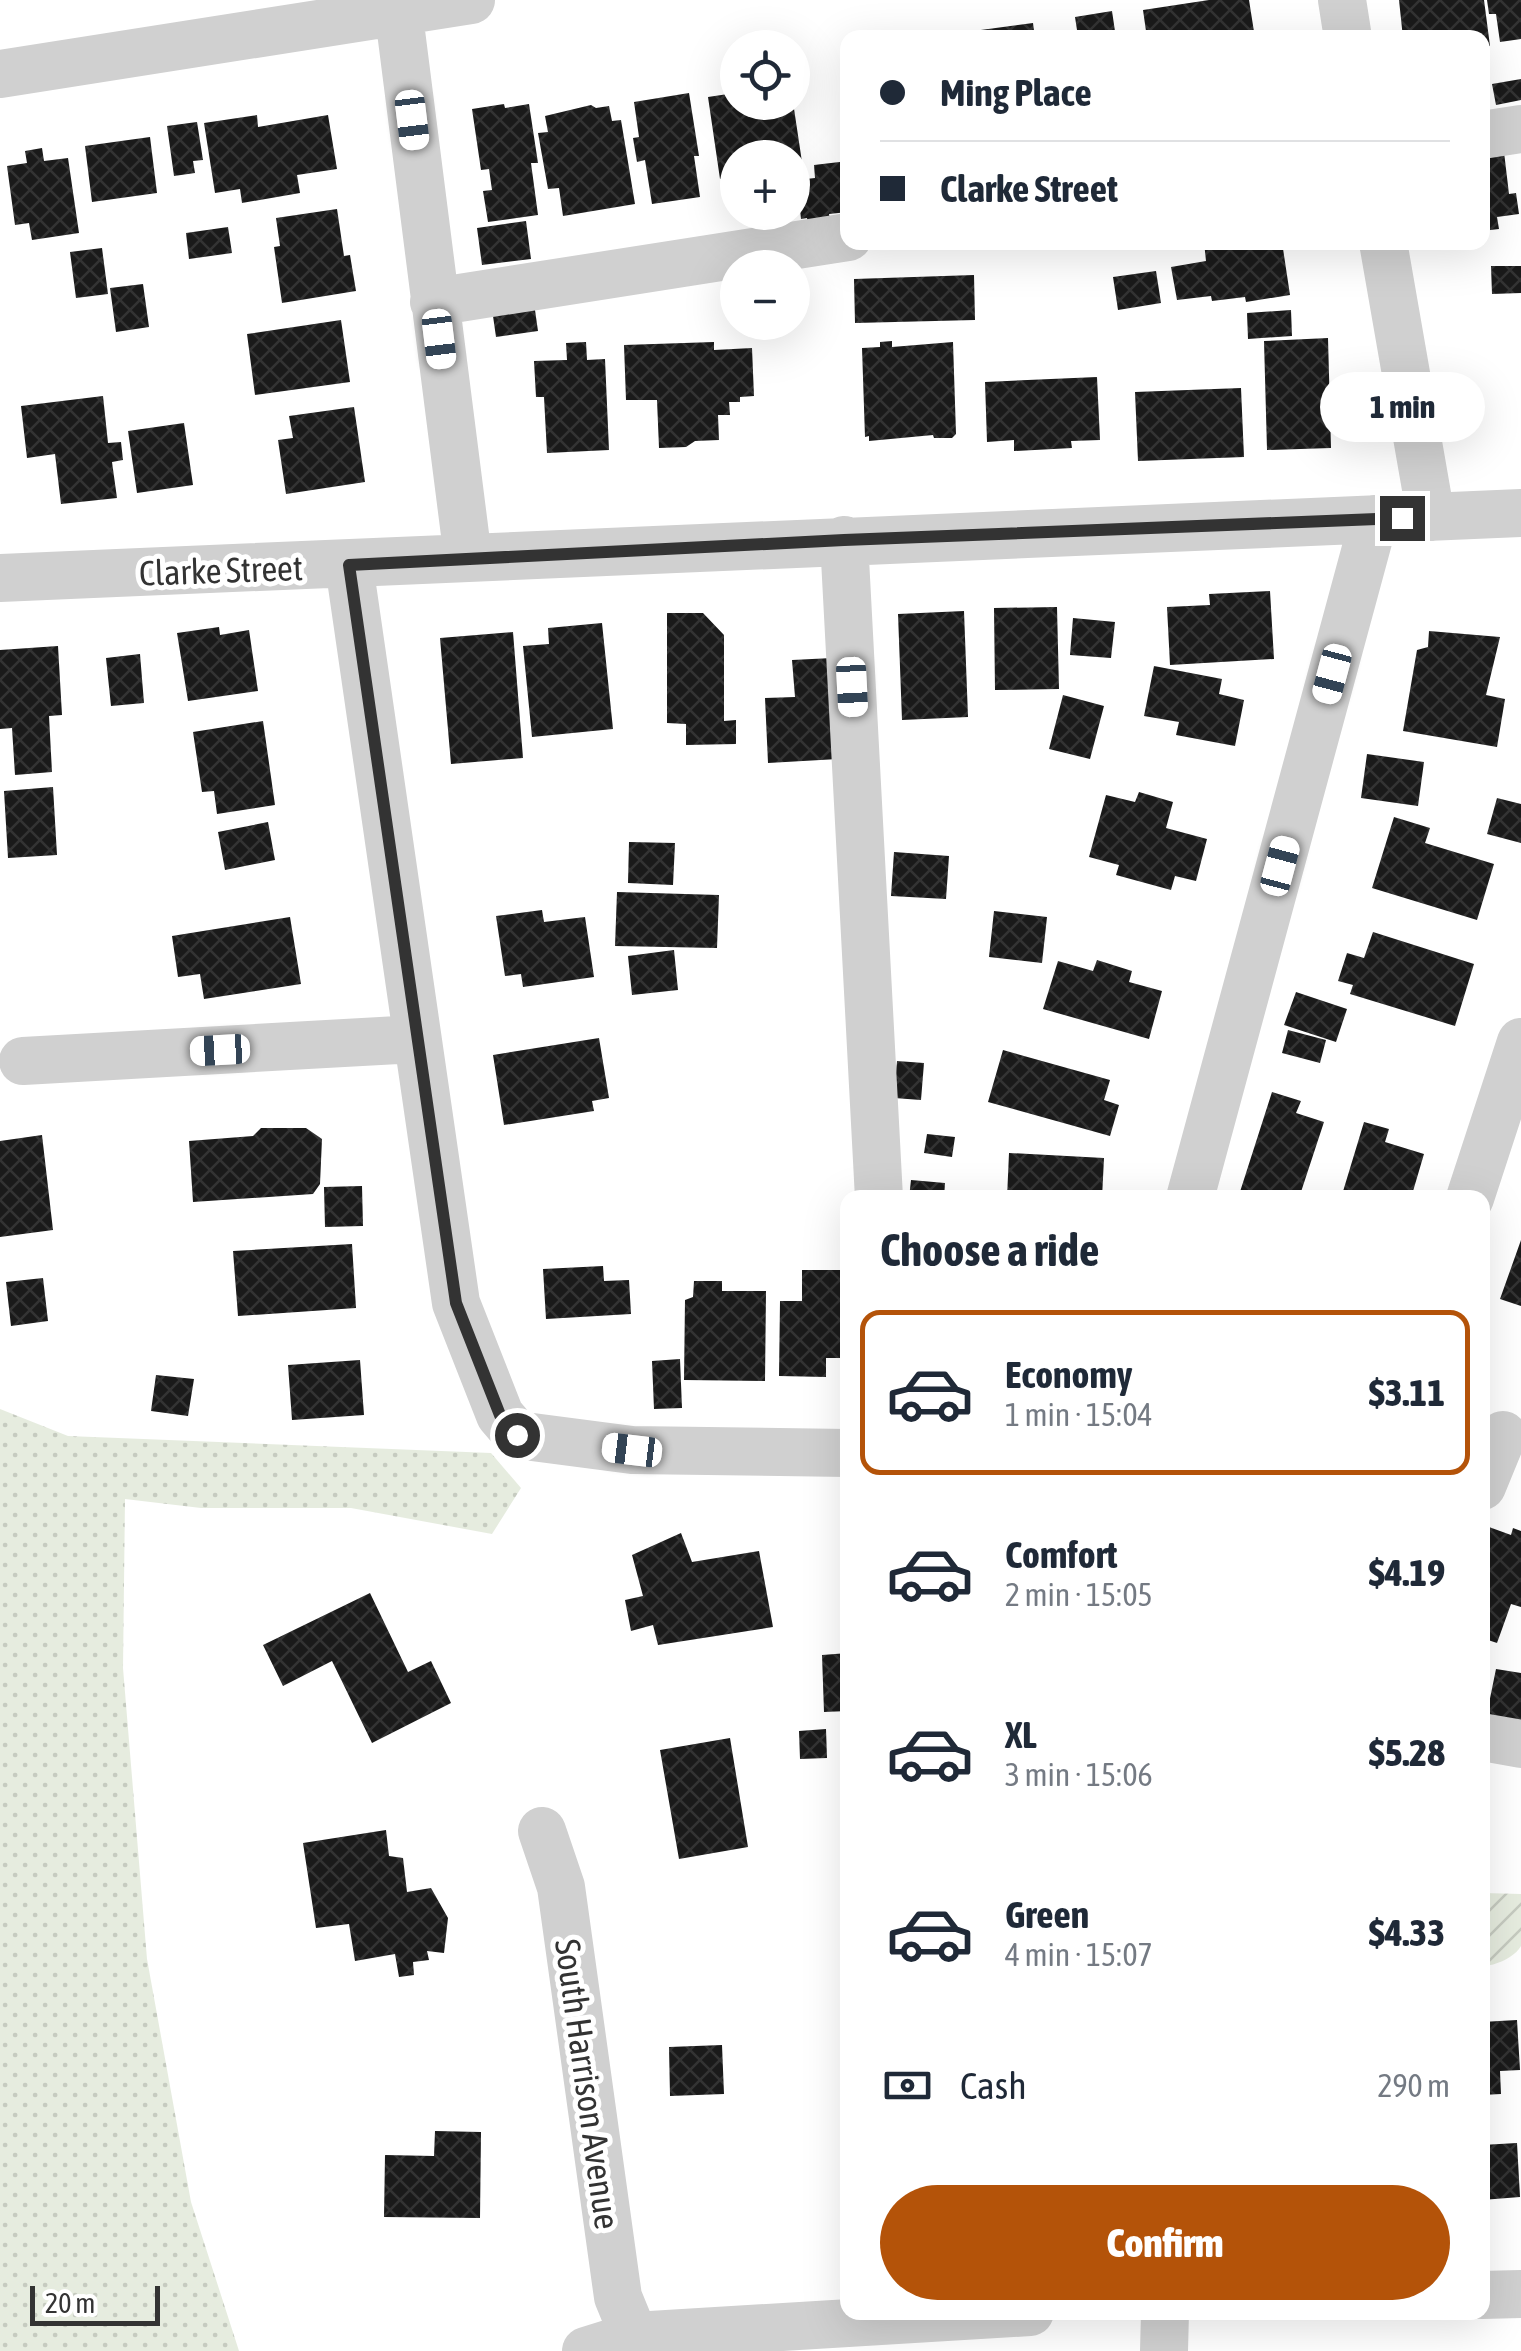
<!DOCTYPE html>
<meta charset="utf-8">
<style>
body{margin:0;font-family:"Asap Condensed",sans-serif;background:#f2f2f3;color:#1f2937;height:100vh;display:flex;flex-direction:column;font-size:38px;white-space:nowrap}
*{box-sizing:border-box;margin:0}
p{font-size:32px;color:#747a83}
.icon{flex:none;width:55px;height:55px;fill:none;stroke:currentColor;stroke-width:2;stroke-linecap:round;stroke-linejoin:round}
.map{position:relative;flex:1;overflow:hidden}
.sheet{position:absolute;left:840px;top:1190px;width:650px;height:1130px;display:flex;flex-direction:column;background:#fff;border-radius:20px;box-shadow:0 10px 40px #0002}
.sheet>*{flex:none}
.guide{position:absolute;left:840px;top:30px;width:650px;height:220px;border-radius:20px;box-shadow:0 10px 40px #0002;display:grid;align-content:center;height:220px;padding:0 40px;background:#fff}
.buttons{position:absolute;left:720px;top:30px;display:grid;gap:20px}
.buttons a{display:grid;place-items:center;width:90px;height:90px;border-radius:50%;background:#fff;box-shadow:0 10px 40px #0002;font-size:50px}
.scale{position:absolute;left:30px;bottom:25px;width:130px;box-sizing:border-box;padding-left:10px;border:5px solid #333;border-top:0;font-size:28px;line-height:35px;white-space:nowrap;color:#333;-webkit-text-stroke:8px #fff;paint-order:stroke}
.end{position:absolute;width:45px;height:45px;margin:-22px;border:12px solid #333;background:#fff;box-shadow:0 0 0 5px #fff}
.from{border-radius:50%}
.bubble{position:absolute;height:70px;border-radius:35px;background:#fff;box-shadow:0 10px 40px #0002;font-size:32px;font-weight:800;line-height:70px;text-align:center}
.car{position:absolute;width:30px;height:60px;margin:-30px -15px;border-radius:12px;box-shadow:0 0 8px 2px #0007;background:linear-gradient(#fff 24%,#345 0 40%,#fff 0 76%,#345 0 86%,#fff 0)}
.guide b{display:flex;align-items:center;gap:35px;height:95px;font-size:38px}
.guide b+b{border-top:2px solid #e0e1e3}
.guide i{width:25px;height:25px;background:#1f2937}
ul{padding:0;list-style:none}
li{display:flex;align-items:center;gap:30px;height:165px;margin:0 20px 15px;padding:0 20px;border:5px solid transparent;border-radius:20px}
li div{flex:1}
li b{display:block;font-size:38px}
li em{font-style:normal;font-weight:800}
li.selected{border-color:#b45309}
li>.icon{width:90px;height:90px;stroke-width:1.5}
h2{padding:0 40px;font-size:45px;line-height:120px}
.pay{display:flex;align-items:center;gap:25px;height:110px;padding:0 40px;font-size:38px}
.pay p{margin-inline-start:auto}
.button{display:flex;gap:20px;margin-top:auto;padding:20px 40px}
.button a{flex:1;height:115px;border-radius:60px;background:#b45309;color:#fff;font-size:40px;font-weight:800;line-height:115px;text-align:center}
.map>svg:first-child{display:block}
</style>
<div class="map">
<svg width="1521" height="2351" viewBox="0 0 1521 2351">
<defs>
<pattern id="park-dots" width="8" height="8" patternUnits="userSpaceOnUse" patternTransform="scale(2.5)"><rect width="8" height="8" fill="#e6ecdf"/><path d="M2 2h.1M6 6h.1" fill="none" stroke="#c6cbc0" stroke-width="1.8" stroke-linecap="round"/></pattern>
<pattern id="garden-furrows" width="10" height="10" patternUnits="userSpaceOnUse" patternTransform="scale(2.5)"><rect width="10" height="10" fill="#e6ecdf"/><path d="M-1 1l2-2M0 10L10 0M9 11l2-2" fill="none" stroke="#c6cbc0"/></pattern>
<pattern id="building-cross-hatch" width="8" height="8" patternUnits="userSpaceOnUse" patternTransform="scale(2.5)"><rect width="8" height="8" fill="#1a1a1a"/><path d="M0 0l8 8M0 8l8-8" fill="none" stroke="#333"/></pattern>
</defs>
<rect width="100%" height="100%" fill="#fff"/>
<path fill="url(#park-dots)" d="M0 1409 68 1436 491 1453 521 1488 492 1534 351 1508H201L125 1499 123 1668 147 1959 191 2202 239 2351H0Z"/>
<path fill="url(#garden-furrows)" d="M1483 1893 1521 1894V1946C1515 1957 1495 1966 1483 1966Z"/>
<path fill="url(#building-cross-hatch)" d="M1209 0H1249L1255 38H1147L1143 10Z
M1399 0H1484L1490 46 1482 47V38H1403Z
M1487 0H1521V39L1500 42 1496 14H1489Z
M1112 11 1116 38H1052L1051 33 1077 30 1075 17Z
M1033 23 1035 38H952L951 34Z
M738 68V102H793L802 162 792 164V158H738V176L720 179 708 97 728 94 725 70Z
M1521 79V100L1496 105 1492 84Z
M689 93 699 156H694L700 197 652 204 645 160 637 162 633 138 639 137 634 102Z
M504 104 505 108 529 104 538 163H531L538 215 488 222 483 191 492 190 489 169 481 170 472 109Z
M591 105 596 108 609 106 612 121 621 120 635 204 563 216 559 188 548 189 538 133 548 132 545 116Z
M257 115 258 127 328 115 337 169 297 175 300 193 242 203 240 189 215 193 204 123Z
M197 122 203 160 193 161 195 173 174 176 167 126Z
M150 137 157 193 92 202 85 146Z
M42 148 44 161 68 158 79 233 32 240 29 223 15 225 7 166 27 163 25 151Z
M1504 152 1509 194 1516 193 1519 214 1497 217 1499 229 1482 231V155Z
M848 161V212L829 214 830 221 808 224 807 218 801 219 797 180 815 178 814 165Z
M337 209 344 256 350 255 356 291 282 303 274 247 280 246 276 218Z
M526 221 531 259 482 265 477 228Z
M228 227 232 253 189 259 186 233Z
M1204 242H1282L1290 295 1246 302 1245 297 1212 301 1211 296 1177 300 1171 267 1206 261Z
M102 248 108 294 76 298 70 252Z
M1491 266H1521V293L1492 294Z
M1156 271 1161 303 1118 310 1113 277Z
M974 275 975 320 855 323 854 279Z
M143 284 149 327 116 332 110 288Z
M534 303 538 331 496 337 492 309Z
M1291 310 1292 336 1248 339 1247 313Z
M341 320 350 382 255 395 247 334Z
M1328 338 1331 448 1267 450 1264 341Z
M892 341V347L953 342 956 434 952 438H934L933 435 869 441V436L865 437 862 348 880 347V342Z
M586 342 587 360 605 359 609 450 547 453 544 397H536L534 361 567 360 566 343Z
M714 342V350L752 348 754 396 740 397V402H729L730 415H718L719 440 695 441 686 447 659 448 657 400H626L624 345Z
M1097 377 1100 440 1071 441 1072 448 1014 451V440L987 442 985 382Z
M1241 388 1244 457 1138 461 1135 392Z
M103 396 108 443 121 442 123 460 112 462 117 498 61 504 55 454 27 458 21 406Z
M354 407 365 482 286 494 278 440 293 438 289 416Z
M184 423 193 485 137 493 128 431Z
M1270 591 1274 659 1170 665 1167 607 1210 605 1209 594Z
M1057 607 1059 689 995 690 994 608Z
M964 611 968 717 902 720 898 614Z
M667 613H703L724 635V721L736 720V744L686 745V724L667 723Z
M1073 618 1115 622 1111 658 1070 655Z
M602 623 613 729 532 737 523 646 549 644 548 628Z
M219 627 220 635 249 630 258 691 188 701 177 633Z
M1429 631 1500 637 1486 695 1505 699 1497 747 1403 731 1417 650 1428 647Z
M513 632 523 758 451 764 440 638Z
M58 646 62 715 49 716 52 772 15 775 12 728 0 729V650Z
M140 654 144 703 111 706 106 658Z
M832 658 838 759 768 763 765 698 795 697 792 660Z
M1154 666 1222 679 1219 694 1244 700 1235 746 1176 735 1179 722 1144 716Z
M1063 695 1104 706 1090 759 1049 749Z
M263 721 275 805 217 814 214 791 202 792 193 732Z
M1367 754 1424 762 1418 806 1361 798Z
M53 787 57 855 8 858 4 791Z
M1139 792 1173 802 1166 828 1207 839 1196 881 1175 876 1171 890 1116 875 1119 865 1089 857 1106 795 1135 802Z
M1497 798 1521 804V843L1487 834Z
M1394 817 1430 828 1425 843 1494 864 1477 920 1372 888Z
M268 822 275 860 225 870 218 832Z
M629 842 675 843 673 885 628 883Z
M894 852 949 856 946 899 891 896Z
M617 892 719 895 717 948 615 946Z
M542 910 544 922 585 917 594 977 523 987 521 974 505 976 496 916Z
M994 911 1047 917 1042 963 989 957Z
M290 917 301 984 204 999 200 974 178 977 172 936Z
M1373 932 1474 964 1455 1026 1350 994 1353 985 1338 981 1347 953 1364 958Z
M674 950 678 990 632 995 628 956Z
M1097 960 1132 971 1129 982 1162 991 1149 1039 1043 1009 1058 961 1093 971Z
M1296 992 1347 1009 1336 1042 1284 1025Z
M1288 1030 1326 1040 1320 1063 1282 1053Z
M599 1038 609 1098 592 1101 594 1111 504 1125 493 1055Z
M1003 1050 1110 1080 1104 1100 1119 1105 1110 1136 988 1102Z
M897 1061 924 1063 921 1100 894 1098Z
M1272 1092 1301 1101 1296 1113 1324 1122 1299 1198H1238Z
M1364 1122 1389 1129 1385 1142 1424 1154 1411 1198H1341Z
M261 1128H306L322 1139 320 1184 313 1194 193 1202 189 1141 253 1136Z
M927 1134 955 1137 952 1157 924 1153Z
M42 1135 53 1230 0 1237V1141Z
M1009 1153 1104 1158 1102 1198H1007Z
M911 1180 945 1183 944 1198H909Z
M362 1186 363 1226 325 1227 324 1187Z
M1521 1240V1306L1500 1299Z
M352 1244 356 1308 238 1316 233 1251Z
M603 1266 604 1281 629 1280 631 1314 546 1319 543 1269Z
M802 1270H845V1358H826V1377L779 1376 780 1301H802Z
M43 1278 48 1321 11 1326 6 1282Z
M694 1281H722V1291H766L765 1381 684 1380 685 1300 693 1297Z
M680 1359 682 1408 654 1409 652 1361Z
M360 1360 364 1415 292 1420 288 1365Z
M156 1375 194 1379 188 1416 151 1411Z
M1489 1527 1511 1535 1513 1528 1521 1531V1607L1511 1604 1497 1643 1482 1638V1544Z
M681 1533 692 1562 759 1551 773 1627 658 1645 653 1625 631 1631 625 1600 643 1596 632 1555Z
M370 1593 408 1672 431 1661 451 1703 372 1743 332 1661 283 1686 263 1645Z
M848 1653V1711L824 1712 822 1655Z
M1496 1669 1521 1673V1724L1486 1718Z
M826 1729 827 1758 800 1759 799 1731Z
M730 1738 748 1847 679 1859 660 1750Z
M386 1830 389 1856 403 1858 407 1892 431 1888 448 1918 444 1953 427 1951 429 1960 413 1962 414 1975 399 1977 395 1954 355 1961 349 1924 316 1928 303 1843Z
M1517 2020 1520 2070 1500 2071 1501 2094 1482 2095V2022Z
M722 2045 724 2094 670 2096 669 2047Z
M435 2131 481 2132 480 2218 384 2217 385 2155 434 2156Z
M1517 2143 1520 2197 1482 2200V2145Z"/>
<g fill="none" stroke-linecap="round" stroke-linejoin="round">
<path stroke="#d0d0d0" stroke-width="48" d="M397 0 468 558
M1342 0 1348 38
M0 74 471 0
M1482 135 1521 129
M1383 242 1431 517
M434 302 848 237
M844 540 879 1198
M349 565 456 1303 500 1415 517 1435 632 1450 848 1453
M0 578 1521 513
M23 1061 416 1039
M1190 1198 1374 519
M1470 1198 1521 1042
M1482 1486 1503 1435
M1482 1737 1521 1744
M542 1831 561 1887 618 2297 634 2336V2351
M1482 2295 1521 2294
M586 2351 634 2336 1030 2312
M1164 2351 1165 2312"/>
</g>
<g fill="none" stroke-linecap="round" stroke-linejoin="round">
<path stroke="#333" stroke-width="12" d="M517 1435 500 1415 456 1303 349 565 844 540 1402 518"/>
</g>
<g text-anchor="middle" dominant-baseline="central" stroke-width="10" stroke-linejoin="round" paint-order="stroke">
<g font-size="35" fill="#333" stroke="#fff">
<text transform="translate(221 570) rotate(-2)">Clarke Street</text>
<text transform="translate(588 2084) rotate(82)">South Harrison Avenue</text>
</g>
</g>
</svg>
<div class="buttons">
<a><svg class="icon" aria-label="locate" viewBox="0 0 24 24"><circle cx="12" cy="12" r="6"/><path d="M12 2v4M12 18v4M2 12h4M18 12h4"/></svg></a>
<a>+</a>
<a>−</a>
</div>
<div class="scale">20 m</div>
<i class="end from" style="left:517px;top:1435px"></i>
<i class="end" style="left:1402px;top:518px"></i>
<div class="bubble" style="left:1320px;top:372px;width:165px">1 min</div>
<i class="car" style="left:412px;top:120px;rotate:173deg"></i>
<i class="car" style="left:439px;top:339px;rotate:173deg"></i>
<i class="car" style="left:1332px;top:674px;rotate:195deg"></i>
<i class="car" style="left:852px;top:687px;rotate:177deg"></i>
<i class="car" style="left:1280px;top:866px;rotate:15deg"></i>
<i class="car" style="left:220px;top:1050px;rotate:267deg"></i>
<i class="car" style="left:632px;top:1450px;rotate:277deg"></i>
<div class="guide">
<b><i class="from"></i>Ming Place</b>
<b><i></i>Clarke Street</b>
</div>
<section class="sheet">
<h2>Choose a ride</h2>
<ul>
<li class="selected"><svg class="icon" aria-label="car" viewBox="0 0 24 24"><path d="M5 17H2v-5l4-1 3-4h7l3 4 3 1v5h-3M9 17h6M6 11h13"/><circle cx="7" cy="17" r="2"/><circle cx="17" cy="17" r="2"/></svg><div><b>Economy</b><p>1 min · 15:04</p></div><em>$3.11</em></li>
<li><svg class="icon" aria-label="car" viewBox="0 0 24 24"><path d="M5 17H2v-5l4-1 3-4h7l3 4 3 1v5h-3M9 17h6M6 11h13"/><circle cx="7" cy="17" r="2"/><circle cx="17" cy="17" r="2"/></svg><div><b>Comfort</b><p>2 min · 15:05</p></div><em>$4.19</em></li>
<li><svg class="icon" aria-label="car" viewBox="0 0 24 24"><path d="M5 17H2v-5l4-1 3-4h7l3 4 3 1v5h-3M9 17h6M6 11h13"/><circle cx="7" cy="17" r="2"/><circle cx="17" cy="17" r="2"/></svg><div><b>XL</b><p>3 min · 15:06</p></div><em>$5.28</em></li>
<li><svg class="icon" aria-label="car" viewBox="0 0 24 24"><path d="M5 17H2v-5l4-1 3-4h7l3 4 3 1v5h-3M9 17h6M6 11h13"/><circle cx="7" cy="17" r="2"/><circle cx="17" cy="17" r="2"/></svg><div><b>Green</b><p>4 min · 15:07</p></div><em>$4.33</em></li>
</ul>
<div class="pay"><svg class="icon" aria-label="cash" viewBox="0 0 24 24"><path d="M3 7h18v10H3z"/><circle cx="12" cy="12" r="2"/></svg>Cash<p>290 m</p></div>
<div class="button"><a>Confirm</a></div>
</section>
</div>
